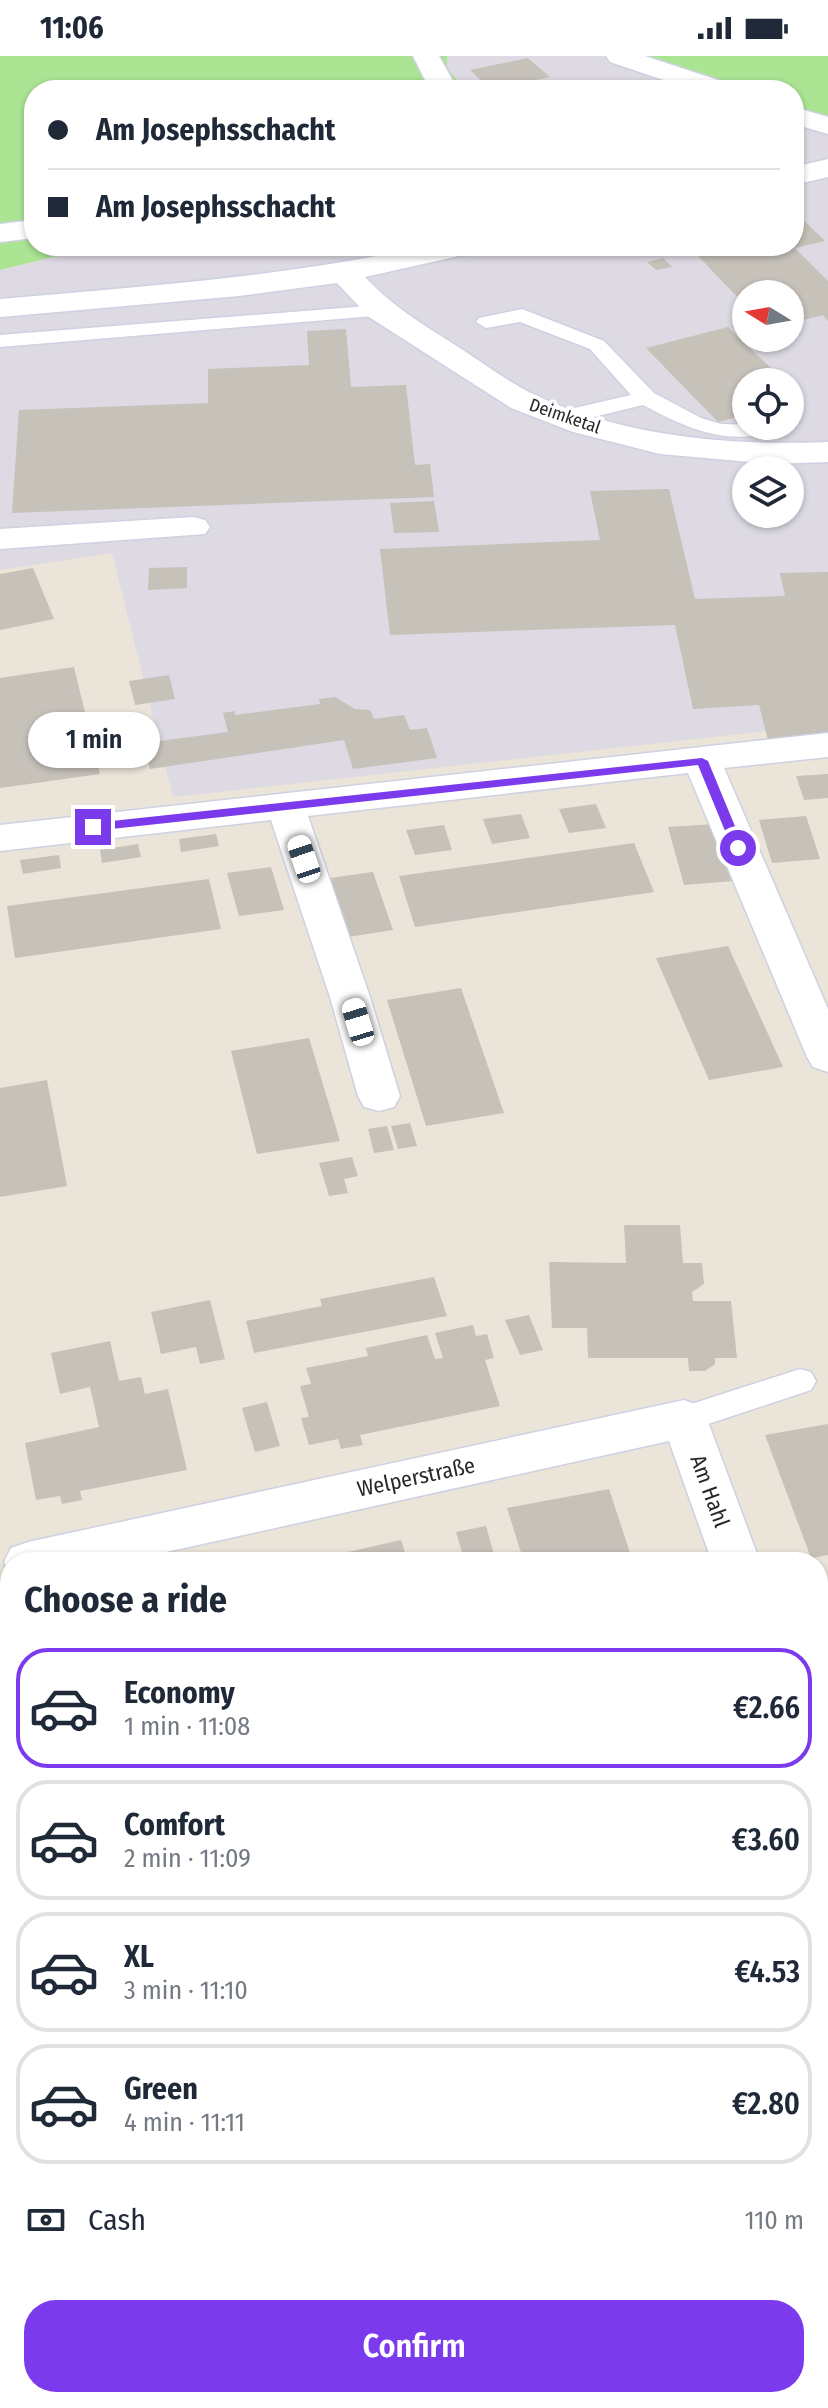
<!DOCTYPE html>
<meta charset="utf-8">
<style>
body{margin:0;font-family:"Fira Sans Condensed",sans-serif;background:#f2f2f3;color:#1f2937;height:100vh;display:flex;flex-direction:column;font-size:30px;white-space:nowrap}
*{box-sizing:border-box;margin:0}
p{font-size:26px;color:#747a83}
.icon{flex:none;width:44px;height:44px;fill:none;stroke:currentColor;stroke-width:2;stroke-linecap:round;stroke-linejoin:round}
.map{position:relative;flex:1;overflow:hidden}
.panel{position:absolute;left:0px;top:1496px;width:828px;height:856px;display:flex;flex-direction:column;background:#fff;border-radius:32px 32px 0 0;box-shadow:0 2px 6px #0004}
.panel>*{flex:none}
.top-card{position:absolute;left:24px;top:24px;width:780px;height:176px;border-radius:32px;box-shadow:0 2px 6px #0004;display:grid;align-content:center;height:176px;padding:0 24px;background:#fff}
.needle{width:52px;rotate:281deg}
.controls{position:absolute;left:732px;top:224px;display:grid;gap:16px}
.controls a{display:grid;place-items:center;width:72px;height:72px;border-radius:50%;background:#fff;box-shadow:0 2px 6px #0004;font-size:40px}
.end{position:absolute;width:36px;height:36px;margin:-18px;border:10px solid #7c3aed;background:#fff;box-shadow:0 0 0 4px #fff}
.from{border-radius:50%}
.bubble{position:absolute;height:56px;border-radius:28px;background:#fff;box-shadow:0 2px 6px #0004;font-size:26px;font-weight:600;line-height:56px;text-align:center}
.car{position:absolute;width:24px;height:48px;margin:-24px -12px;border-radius:10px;box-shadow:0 0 6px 2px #0007;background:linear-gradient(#fff 24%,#345 0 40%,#fff 0 76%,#345 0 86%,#fff 0)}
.top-card b{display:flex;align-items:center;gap:28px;height:76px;font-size:30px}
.top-card b+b{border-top:2px solid #e0e1e3}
.top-card i{width:20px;height:20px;background:#1f2937}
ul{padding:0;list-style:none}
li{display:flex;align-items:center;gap:24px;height:120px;margin:0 16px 12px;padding:0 8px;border:4px solid #e0e1e3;border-radius:32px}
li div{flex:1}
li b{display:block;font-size:30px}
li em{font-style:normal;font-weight:600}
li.on{border-color:#7c3aed}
li>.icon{width:72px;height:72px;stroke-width:1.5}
h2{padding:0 24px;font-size:36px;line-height:96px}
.pay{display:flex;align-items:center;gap:20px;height:88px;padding:0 24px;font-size:30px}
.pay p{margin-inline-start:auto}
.button{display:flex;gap:16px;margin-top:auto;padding:16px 24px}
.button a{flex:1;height:92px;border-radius:32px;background:#7c3aed;color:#fff;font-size:32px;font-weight:600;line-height:92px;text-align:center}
.status{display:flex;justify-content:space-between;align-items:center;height:56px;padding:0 40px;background:#fff;direction:ltr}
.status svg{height:22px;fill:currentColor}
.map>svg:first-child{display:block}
</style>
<div class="status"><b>11:06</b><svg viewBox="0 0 49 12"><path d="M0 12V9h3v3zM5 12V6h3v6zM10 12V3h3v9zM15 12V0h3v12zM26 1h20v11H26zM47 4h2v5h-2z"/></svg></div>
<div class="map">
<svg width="828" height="2352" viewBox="0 0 828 2352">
<rect width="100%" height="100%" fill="#ebe4d9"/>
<path fill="#dddae3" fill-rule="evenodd" d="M447 0H646L748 34H464L447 11Z
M794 49 828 61V668L173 741 112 497 0 514V214L97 190H794ZM746 238H790V282H746ZM746 326H790V370H746ZM746 414H790V458H746Z"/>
<path fill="#abe493" d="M0 0H447V11L464 34H34V190H97L0 214Z
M646 0H828V61L794 49V34H748Z"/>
<path fill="#c6c1b9" d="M528 2 550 21 491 34 470 14Z
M794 155 825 185 795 192 828 225V265L823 259 790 267V238H746V250L696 198 733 190H748L756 198 773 194 770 190 794 191Z
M663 202 672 211 656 214 647 206Z
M728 271 785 326H746V359L718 366 646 292Z
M346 273 351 331 406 329 415 409 430 408 434 441 12 457 19 354 208 347V313L309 309 307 275Z
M669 433 695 543 785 540 780 517 828 516V676L768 684 759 649 693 653 675 569 390 579 380 493 600 484 590 435Z
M434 445 439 476 394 477 390 447Z
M187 511V532L148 534 149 512Z
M33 512 54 563 0 574V518Z
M74 611 100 718 0 732V622Z
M169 619 175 643 135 649 129 625Z
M335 641 355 653 370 654 374 663 404 659 410 674 427 672 437 702 353 713 344 684 150 713 144 687 228 676 223 657 235 655V659L320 648 319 643Z
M828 718V742L804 744 796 720Z
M596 748 606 772 569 777 559 753Z
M521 758 530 782 492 788 483 763Z
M806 760 820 803 772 807 759 764Z
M716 768 734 825 684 829 668 771Z
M444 769 452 794 415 799 406 774Z
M216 778 219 790 181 796 179 783Z
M634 787 654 836 415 871 399 820Z
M138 788 141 801 102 807 100 794Z
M59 799 61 812 23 818 20 804Z
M271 811 284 854 239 860 227 817Z
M373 816 393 874 348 881 330 822Z
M209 823 221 873 15 902 7 850Z
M728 890 783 1011 709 1024 656 902Z
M461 932 504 1057 426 1070 387 944Z
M309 982 340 1085 257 1098 231 995Z
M47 1024 67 1130 0 1141V1032Z
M410 1067 417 1090 398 1093 391 1070Z
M387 1070 394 1094 374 1097 368 1073Z
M352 1101 358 1120 344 1123 348 1137 329 1140 319 1107Z
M624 1169H680L683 1207H702L704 1228 692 1236 693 1245H731L737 1302H715V1308L705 1315H689L688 1302H588L587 1272H552L549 1206 626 1207Z
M434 1221 447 1260 254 1297 246 1265 322 1250 320 1243Z
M210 1244 225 1303 200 1308 196 1291 161 1298 151 1256Z
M529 1259 543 1294 520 1299 505 1264Z
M473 1269 476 1280 487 1278 494 1302 485 1304 500 1350 360 1379 363 1389 341 1393 338 1383 309 1389 301 1362 309 1361 300 1330 311 1328 306 1312 368 1300 366 1292 427 1279 435 1303 443 1302 435 1277Z
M110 1285 119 1325 141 1321 145 1338 168 1333 187 1414 80 1435 82 1444 62 1448 60 1440 36 1444 25 1387 99 1371 90 1331 60 1338 51 1297Z
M267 1346 280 1390 255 1396 242 1352Z
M828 1368V1499L811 1502 765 1379Z
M609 1433 633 1506H524L507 1452Z
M486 1470 496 1506H465L456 1476Z
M401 1484 408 1506H309V1505Z
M10 1574V1668L0 1670V1576Z
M819 2081 828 2109V2277L818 2279Z
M627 2342H702L704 2352H629Z"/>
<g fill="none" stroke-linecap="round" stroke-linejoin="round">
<g stroke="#ced1e2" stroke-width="3">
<path id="service" d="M380 249 387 251 390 255 387 259 0 291V279Z
M522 253 604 285 654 337 701 362 721 368 786 370 783 375C725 389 694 376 643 349L565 368 557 366 554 361 557 356 631 339 590 293 520 266 486 272 476 266 479 262Z
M800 1313 811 1316 816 1325 811 1334 684 1376 673 1372 668 1363 673 1354Z"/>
</g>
<g stroke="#ced1e2" stroke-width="3">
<path id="minor" d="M413 0H439L458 34H430Z
M606 0H645L730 28 734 34H693L610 6Z
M794 51 828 61V78L794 68Z
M828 103V121L794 129V111Z
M34 164V182L0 186V168Z
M426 190H482L477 196 365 221C395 253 426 270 463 294 486 309 510 327 535 339 626 381 729 390 828 386V406L773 408 660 398 573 376 511 352 369 261 337 227 239 240 0 261V243C143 230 286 221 426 190Z
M193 461 205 464 210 471 205 478 0 493V473Z
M828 677V701L724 712 828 953V1016L813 1011 807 1001 688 717 308 760 370 941 400 1040 394 1051 379 1055 364 1051 358 1040 330 941 271 764 0 795V769Z
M684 1344 701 1350 707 1363 760 1506H712L669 1385 121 1506H10V1519L4 1506 11 1492 28 1486Z
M818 1693 828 1697V1765L818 1762Z"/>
</g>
<use href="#service" fill="#fff" fill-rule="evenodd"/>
<use href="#minor" fill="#fff" fill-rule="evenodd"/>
</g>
<path fill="#7c3aed" d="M702 702 708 705 744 792 742 795 732 792 698 709 93 775 88 771 93 767Z"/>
<g text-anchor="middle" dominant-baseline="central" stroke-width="8" stroke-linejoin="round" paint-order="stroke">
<g font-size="18" fill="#282828" stroke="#fff">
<text transform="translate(565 360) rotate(19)">Deimketal</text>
</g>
<g font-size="22" fill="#282828" stroke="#fff">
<text transform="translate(416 1421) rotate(-12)">Welperstraße</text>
<text transform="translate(710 1435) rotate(70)">Am Hahl</text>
</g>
</g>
</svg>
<div class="controls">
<a><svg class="needle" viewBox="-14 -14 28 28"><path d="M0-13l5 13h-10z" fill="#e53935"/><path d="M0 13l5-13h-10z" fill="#747a83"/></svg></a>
<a><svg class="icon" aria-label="locate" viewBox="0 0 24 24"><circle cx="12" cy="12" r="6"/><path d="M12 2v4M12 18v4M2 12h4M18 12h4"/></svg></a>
<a><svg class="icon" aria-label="layers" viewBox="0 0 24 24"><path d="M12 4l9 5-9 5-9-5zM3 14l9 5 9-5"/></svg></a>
</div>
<i class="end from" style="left:738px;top:792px"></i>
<i class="end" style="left:93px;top:771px"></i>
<div class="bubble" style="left:28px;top:656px;width:132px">1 min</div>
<i class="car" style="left:304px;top:803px;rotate:341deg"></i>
<i class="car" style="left:358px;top:966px;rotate:343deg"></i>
<div class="top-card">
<b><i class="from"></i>Am Josephsschacht</b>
<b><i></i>Am Josephsschacht</b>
</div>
<section class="panel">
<h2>Choose a ride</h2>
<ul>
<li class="on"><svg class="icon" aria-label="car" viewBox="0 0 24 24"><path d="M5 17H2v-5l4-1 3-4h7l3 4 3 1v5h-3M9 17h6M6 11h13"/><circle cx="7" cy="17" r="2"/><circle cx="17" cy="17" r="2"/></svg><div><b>Economy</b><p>1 min · 11:08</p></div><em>€2.66</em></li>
<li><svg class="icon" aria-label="car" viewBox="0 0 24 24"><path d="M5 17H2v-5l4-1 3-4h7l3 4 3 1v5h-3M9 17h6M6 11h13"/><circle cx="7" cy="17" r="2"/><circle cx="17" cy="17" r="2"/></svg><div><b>Comfort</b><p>2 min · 11:09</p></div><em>€3.60</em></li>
<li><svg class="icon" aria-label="car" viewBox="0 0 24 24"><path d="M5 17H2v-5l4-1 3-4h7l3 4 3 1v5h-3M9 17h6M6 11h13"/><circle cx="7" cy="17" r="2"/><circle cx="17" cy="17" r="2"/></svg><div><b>XL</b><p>3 min · 11:10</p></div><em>€4.53</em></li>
<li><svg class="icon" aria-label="car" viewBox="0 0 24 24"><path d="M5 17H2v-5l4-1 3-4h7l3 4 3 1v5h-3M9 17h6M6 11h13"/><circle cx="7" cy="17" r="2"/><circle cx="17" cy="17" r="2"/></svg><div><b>Green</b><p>4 min · 11:11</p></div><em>€2.80</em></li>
</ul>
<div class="pay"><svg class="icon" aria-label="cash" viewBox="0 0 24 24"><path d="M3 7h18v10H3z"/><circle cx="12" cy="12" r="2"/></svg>Cash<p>110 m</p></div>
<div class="button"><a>Confirm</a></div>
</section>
</div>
